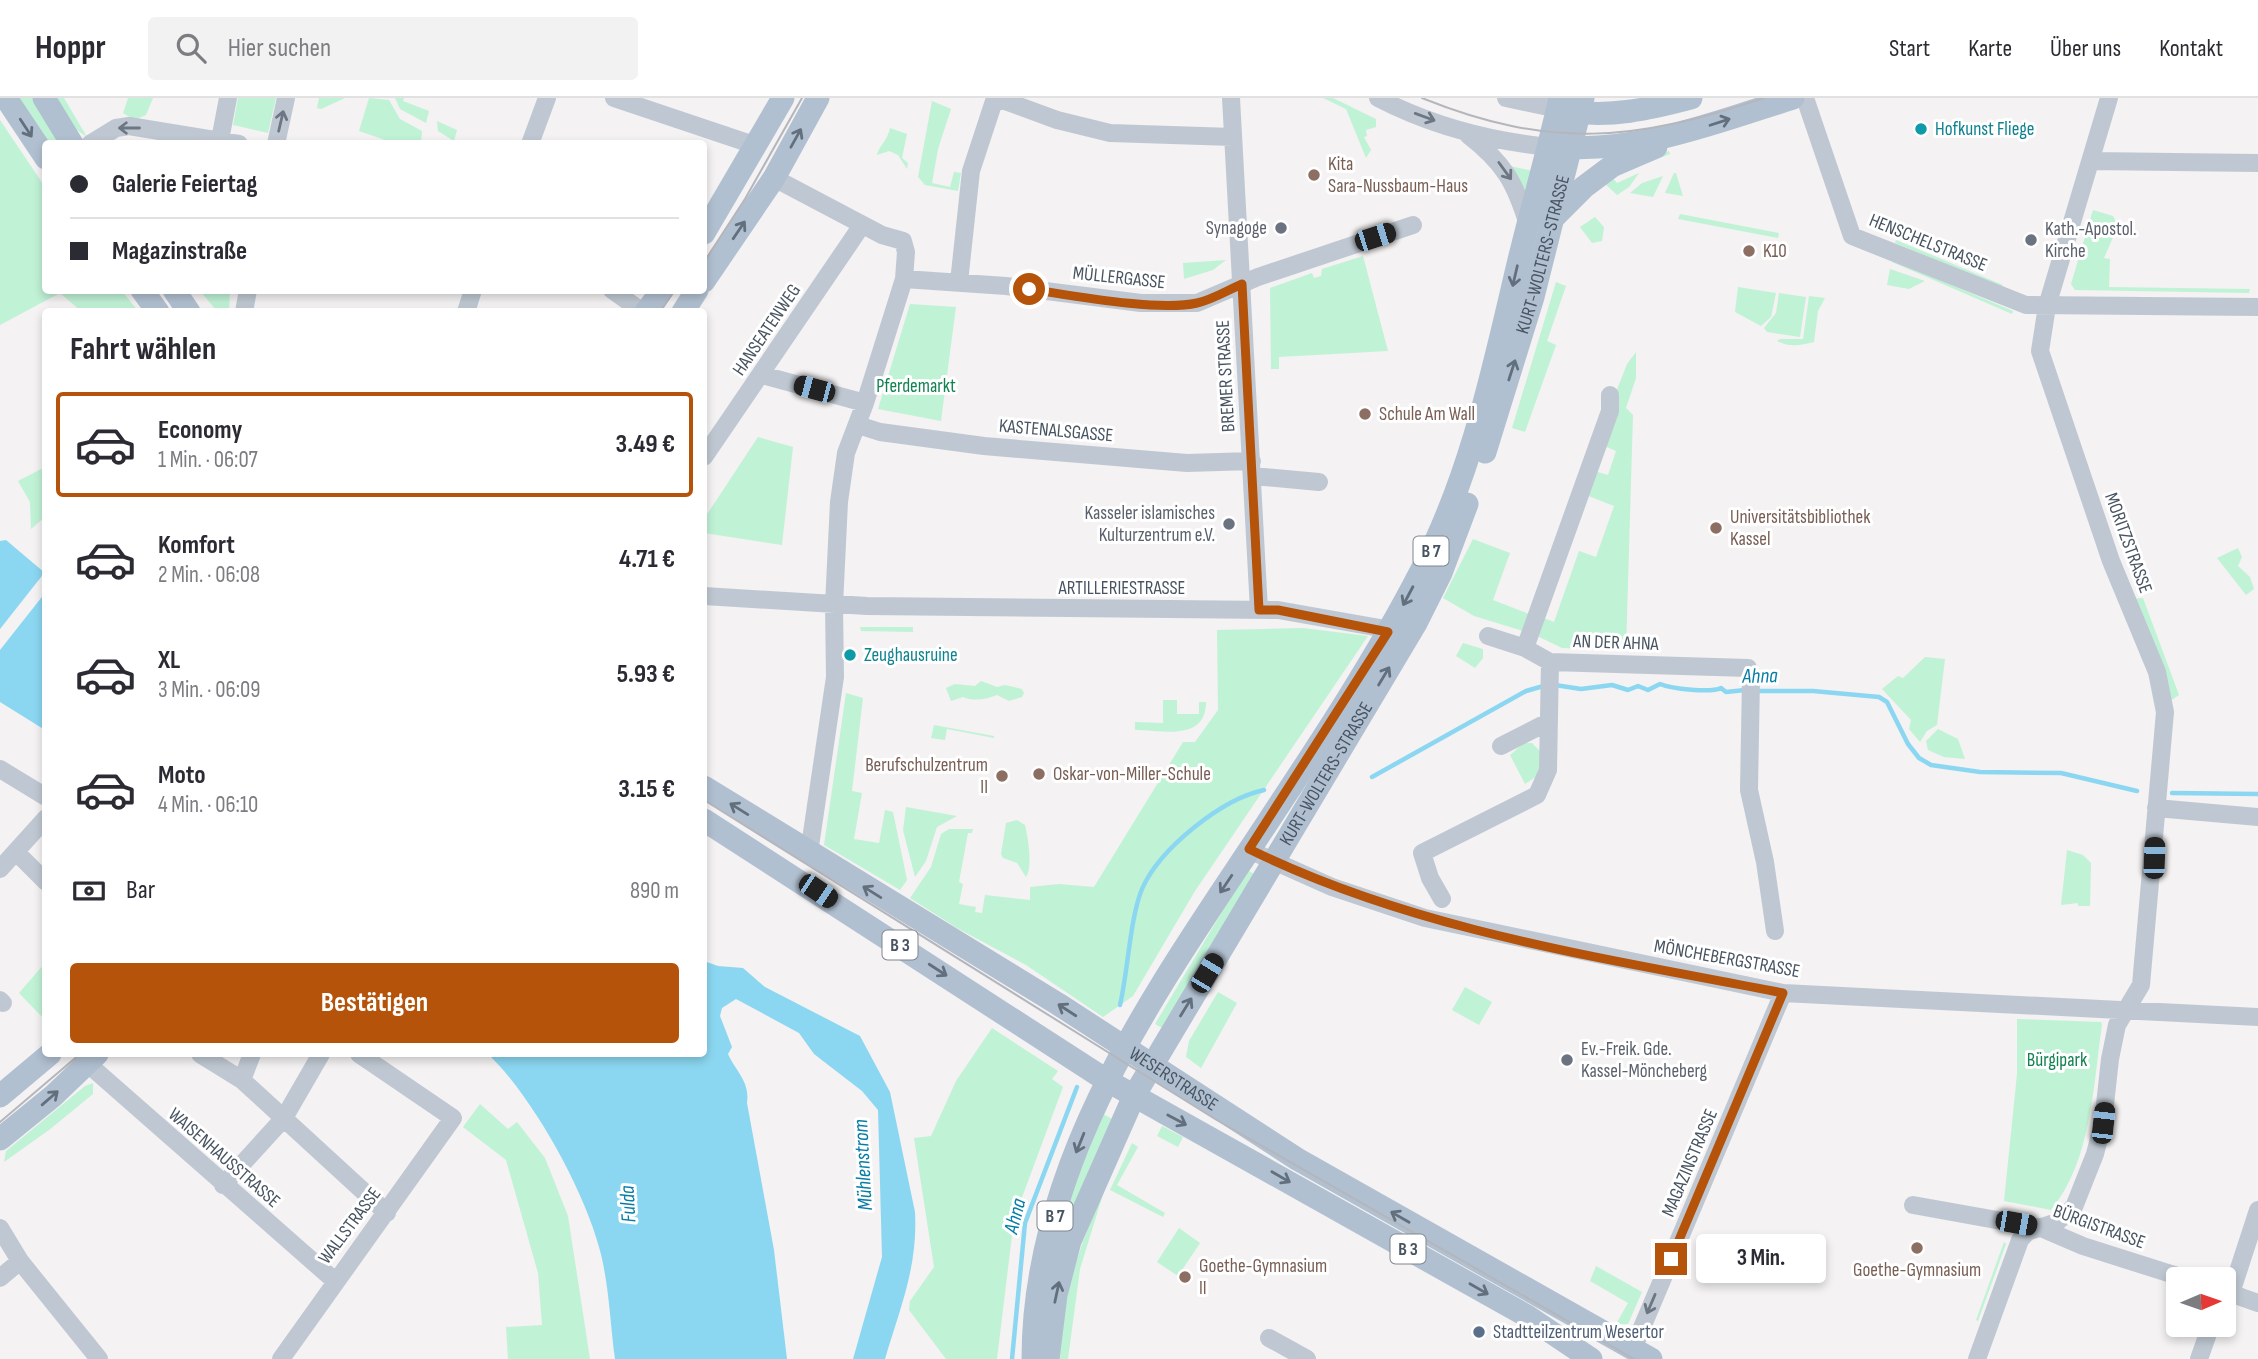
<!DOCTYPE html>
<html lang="de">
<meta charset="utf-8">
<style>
body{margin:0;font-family:"Sofia Sans Condensed",sans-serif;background:#f2f2f3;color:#2b2b33;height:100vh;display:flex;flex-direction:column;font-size:26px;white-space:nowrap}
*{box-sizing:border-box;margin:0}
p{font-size:23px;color:#7c7c81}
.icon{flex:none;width:38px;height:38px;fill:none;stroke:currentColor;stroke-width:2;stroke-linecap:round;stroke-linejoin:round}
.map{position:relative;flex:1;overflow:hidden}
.details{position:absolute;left:42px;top:210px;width:665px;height:749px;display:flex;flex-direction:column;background:#fff;border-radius:7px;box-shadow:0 4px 10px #0003}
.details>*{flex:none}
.guide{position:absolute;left:42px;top:42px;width:665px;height:154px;border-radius:7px;box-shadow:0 4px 10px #0003;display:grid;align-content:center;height:154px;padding:0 28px;background:#fff}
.needle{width:46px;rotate:88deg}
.controls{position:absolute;left:2166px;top:1169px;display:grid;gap:14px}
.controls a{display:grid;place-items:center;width:70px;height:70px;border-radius:7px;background:#fff;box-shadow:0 4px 10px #0003;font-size:35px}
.end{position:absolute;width:32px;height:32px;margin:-16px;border:9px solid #b45309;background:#fff;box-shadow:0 0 0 4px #fff}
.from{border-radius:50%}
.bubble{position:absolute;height:49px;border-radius:7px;background:#fff;box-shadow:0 4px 10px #0003;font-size:23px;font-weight:700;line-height:49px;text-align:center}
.car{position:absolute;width:21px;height:42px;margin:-21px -10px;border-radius:9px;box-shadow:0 0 5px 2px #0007;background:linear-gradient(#222 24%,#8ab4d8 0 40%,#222 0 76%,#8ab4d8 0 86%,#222 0)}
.guide b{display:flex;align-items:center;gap:24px;height:66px;font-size:26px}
.guide b+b{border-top:2px solid #e1e1e2}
.guide i{width:18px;height:18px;background:#2b2b33}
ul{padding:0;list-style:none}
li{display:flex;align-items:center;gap:21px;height:105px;margin:0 14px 10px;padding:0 14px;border:4px solid transparent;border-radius:7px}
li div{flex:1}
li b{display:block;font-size:26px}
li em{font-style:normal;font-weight:700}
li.selected{border-color:#b45309}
li>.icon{width:63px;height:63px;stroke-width:1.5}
h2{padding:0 28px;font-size:32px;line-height:84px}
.pay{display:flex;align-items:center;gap:18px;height:77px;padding:0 28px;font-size:26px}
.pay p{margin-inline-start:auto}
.action{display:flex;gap:14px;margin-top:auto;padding:14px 28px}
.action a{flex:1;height:80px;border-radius:7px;background:#b45309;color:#fff;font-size:28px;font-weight:700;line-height:80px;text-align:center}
header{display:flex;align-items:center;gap:42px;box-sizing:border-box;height:98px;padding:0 35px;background:#fff;border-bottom:2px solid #e1e1e2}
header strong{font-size:33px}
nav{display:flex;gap:38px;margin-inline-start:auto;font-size:24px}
.search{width:490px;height:63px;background:#f2f2f3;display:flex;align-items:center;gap:18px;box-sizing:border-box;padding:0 24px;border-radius:7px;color:#7c7c81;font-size:26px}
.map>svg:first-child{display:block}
</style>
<header>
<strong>Hoppr</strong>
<div class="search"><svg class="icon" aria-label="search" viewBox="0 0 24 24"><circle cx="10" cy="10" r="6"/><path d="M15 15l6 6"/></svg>Hier suchen</div>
<nav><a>Start</a><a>Karte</a><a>Über uns</a><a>Kontakt</a></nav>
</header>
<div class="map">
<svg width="2258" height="1261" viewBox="0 0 2258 1261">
<rect width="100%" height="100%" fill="#f4f2f2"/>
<path fill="#c0f2d6" d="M18 0H33L61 45H47Z
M56 0H64L87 39 74 30Z
M128 0H153L146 17 134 22 123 15Z
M238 0H276L268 35 233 27Z
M319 0H345L321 11 317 10Z
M369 0 389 2 400 21 422 33 421 45H394L359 33Z
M395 0H404L403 3 429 13 426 25 400 11Z
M1323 0H1333L1376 21V29L1366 32 1367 38 1364 39 1371 52 1366 60 1346 11Z
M932 3 951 11 938 51 932 85 950 89 954 74 961 75 958 93 925 87 918 79Z
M0 22 45 89 46 192 122 193 138 213H81L60 195 0 227Z
M437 23 457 32 454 43 438 33Z
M890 30 907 36 902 60 908 65 907 71 898 57 889 53 877 57C877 51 888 42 890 30Z
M1669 53 1670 56 1612 79 1617 85 1639 75 1629 89 1617 97 1601 82Z
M1510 68 1533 73 1526 107Z
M1674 75H1676L1683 98 1665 95Z
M1663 78 1653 99 1630 95 1642 85Z
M2093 112 2113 118 2118 128 2104 160 2110 161 2109 189 2250 191 2249 195 2075 192 2071 186Z
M1680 116 1779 135 1778 140 1678 121Z
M1595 119 1604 129 1602 143 1592 145 1580 129Z
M1896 142 2003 187 2001 189 1895 145Z
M1363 158 1388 253 1279 259V271H1271L1270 190 1312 175 1314 180 1321 178 1322 171Z
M1226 162 1213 172 1184 181 1183 165Z
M1893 162 2013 213 2012 216 1892 164Z
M1890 171 1925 183 1909 191 1887 187Z
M1556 184 1566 188 1547 243 1556 247 1525 334 1512 330Z
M1738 189 1776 195 1771 219 1761 228 1735 214Z
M200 193H230L229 213H217Z
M1779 195 1806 199 1800 239 1767 234 1764 230 1776 215Z
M1809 198 1825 200 1818 213 1814 244C1801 247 1791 250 1777 243L1780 241H1803Z
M910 206 956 209 941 323 878 311Z
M1636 254V280L1626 310 1633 317 1626 552 1562 550 1535 537 1541 519 1554 524 1579 453 1596 459 1614 408 1586 397 1594 373 1608 377 1616 353 1602 347 1619 297 1616 294 1627 266Z
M758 339 793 349 782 447 704 435V421Z
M45 369V419L31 431 30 404 18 383Z
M1473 441 1510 455 1493 502 1529 516 1523 533 1474 518 1443 500Z
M2238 450 2242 459 2238 468 2250 479 2254 491 2246 497 2217 460Z
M2143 500 2179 597 2170 603 2131 501Z
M860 529H913V534L861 533Z
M1303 530 1368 538 1195 793 1133 898 1103 919 1026 867 957 830 910 800 931 769 941 736 949 731H973L972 735H968L959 784 963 786 959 806 976 809 975 814 982 815 985 797 1030 802V789L1059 786 1094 789 1183 644H1195L1218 612 1217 532Z
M1463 545 1483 551V560L1475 570 1456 558Z
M1925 559 1945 561 1937 627 1927 633 1920 644 1909 631 1911 622 1882 591 1898 578 1903 580Z
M981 583 997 589 1005 587 1022 591 1024 595 1022 599 1009 603 997 597C987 601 974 604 963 599L951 603 946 590 955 586 975 588Z
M846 595 863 600 852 693 862 695 854 741 879 745 885 712 893 714 907 782 900 792 824 747Z
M1163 602H1177V616H1199V604H1206C1206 644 1161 632 1135 632V624L1163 625Z
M934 627 994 638V640L947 631 945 642 931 640Z
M1938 631 1958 641 1965 661 1944 659 1928 652 1926 643Z
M1524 645H1532L1541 654 1540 676 1525 686 1510 657Z
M906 709 957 718 937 729 926 763 915 779 903 732Z
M1017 722 1025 727C1028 740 1033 769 1026 779L1017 765 1003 760 1001 756 1006 725Z
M2067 752 2083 757 2091 765 2090 808H2078V805L2061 807Z
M1247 772 1255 776 1164 931 1155 926Z
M45 865V922L19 895Z
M1465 889 1492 904 1479 927 1452 912Z
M1218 894 1237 905 1201 970 1186 959 1189 943Z
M2017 921 2101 924 2102 927C2093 987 2092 1062 2051 1112L2004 1103 2017 976Z
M992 930 1058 973 1052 981 1063 989 1014 1121 997 1261H946L909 1212 910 1203 934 1169 914 1040 931 1038 956 983Z
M93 985V996L49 1032 4 1064 6 1053 85 988Z
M480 1006 508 1031 517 1024 545 1060 568 1118 590 1261H508L506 1229 542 1227 538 1175 506 1062 463 1029Z
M1100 1014 1112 1021 1056 1158 1052 1151Z
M1162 1028 1183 1039 1178 1049 1157 1038Z
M1132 1045 1138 1049 1117 1087 1165 1115 1163 1119 1110 1092Z
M1104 1093 1080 1171 1068 1261H1058C1063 1200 1078 1148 1104 1093Z
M1179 1130 1200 1145 1178 1178 1157 1164Z
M2004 1144 2006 1146 1978 1223 1976 1222Z
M1596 1168 1642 1194 1628 1226H1616L1628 1205 1590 1183Z"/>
<path fill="#8bd7f1" d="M6 442 45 475V632L0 604V443Z
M704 863 718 868 743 870 765 889 860 938 890 994 915 1114C918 1169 900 1210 885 1261H853L882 1159 878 1012 862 993 814 956 799 935 736 901 722 910 720 918 732 949 728 956C736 974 750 983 747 1005L774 1152 787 1261H615C610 1225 609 1184 599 1149 583 1090 532 998 488 956H704Z"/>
<path fill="#f4f2f2" d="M45 474V495L0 552V531Z"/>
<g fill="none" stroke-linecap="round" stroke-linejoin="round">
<path stroke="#8bd7f1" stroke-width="4.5" d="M1555 587 1581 591 1612 587 1628 592 1638 588 1648 592 1660 586C1672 591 1711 595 1721 590L1726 594 1745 592
M1754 593H1813L1879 599 1887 604 1908 646 1919 660 1931 667 1980 674 2061 675 2137 693
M1372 679 1526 593 1547 587
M2172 695 2258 696
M1120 907C1128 873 1130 820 1142 791 1160 750 1222 701 1264 692
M1012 1261 1025 1125 1077 989"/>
<path stroke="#bfc8d2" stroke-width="18" d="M614 0 757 48
M997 0 1057 22 1110 35 1233 39
M1231 0 1259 512
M1378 0C1430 27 1491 43 1549 49
M1506 0 1558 11
M1805 0 1852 138 2026 207 2258 209
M1468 37C1504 65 1515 84 1528 127
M220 42 228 0
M90 46 116 30 129 28 239 46
M276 46 286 0
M530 46 547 0
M2091 63 2258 65
M774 80 882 137 903 143 906 154 904 181 865 305 846 355 839 404 834 507 835 579 809 755
M904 181 1006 188 1141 205H1197L1258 179 1413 127
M959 184 971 73 995 0
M612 192 643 214
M244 214 248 192
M466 214 473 192
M762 277 865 305
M858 327 880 334 984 348 1187 365 1252 363
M704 359 862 127
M1253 378 1319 384
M704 498 867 508 1278 512 1380 530 1399 540
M1488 538 1525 550 1550 564 1748 570 1751 580 1749 692 1765 764 1775 833
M1525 550 1610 313V297
M1501 648 1548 624
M0 671 46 699
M2156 710 2258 719
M1249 752 1332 789 1425 820 1783 895 2258 919
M17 755 46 784
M0 771 46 720
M1442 801 1430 780 1422 755 1537 697 1548 672 1550 564
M0 902 3 905
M200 956 242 982 387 1115
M88 966 335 1183
M242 982 252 956
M223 1087 284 1020 321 956
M1913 1107 2041 1130 2083 1148 2187 1181
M0 1130 20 1163 99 1261
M0 1180 20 1163
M2224 1193 2258 1205
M2231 1195 2258 1112
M1269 1240 1307 1261
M1633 1251 1783 895
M281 1261 453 1020 359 956
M1977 1261 2020 1142 2027 1134 2057 1124 2074 1109 2095 1056 2103 1025 2110 961 2117 927 2141 887 2165 614 2157 574 2111 463 2040 253 2047 208 2109 0
M2199 1261 2211 1227"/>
<g stroke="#b1c0d1" stroke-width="23">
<path d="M6 0 46 60"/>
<path d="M44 0 72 46"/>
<path d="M1568 13C1609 20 1650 11 1691 0"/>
<path d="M1559 49C1639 55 1717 24 1793 0"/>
<path d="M1553 120 1584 89 1612 68 1656 49"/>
<path d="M704 135 783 0"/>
<path d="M704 183 774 80 818 0"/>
<path d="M142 192 158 214"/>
<path d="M174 192 189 214"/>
<path d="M646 214 662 192"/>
<path d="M683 214 697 192"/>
<path id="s1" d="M1485 354 1533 199 1583 0"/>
<path id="s2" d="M704 689 1058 906 1297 1061 1651 1261"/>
<path d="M704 722 1106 982 1527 1218 1591 1261"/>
<path d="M0 998 50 956"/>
<path d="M0 1041 53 998 97 956"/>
<path d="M1033 1261C1033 1069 1148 904 1250 751 1310 660 1371 570 1421 473 1472 376 1494 267 1519 162 1532 108 1548 54 1560 0"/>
<path id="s3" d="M1048 1261 1056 1197 1070 1143 1134 998 1416 525 1441 475 1467 406"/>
</g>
<path stroke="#b4b6bc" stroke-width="2" d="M1422 0C1551 52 1635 43 1764 0
M704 164 745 101 802 0
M660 214 675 192
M704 702 1215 1021 1634 1261
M0 1024 80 956"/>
</g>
<defs><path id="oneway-shaft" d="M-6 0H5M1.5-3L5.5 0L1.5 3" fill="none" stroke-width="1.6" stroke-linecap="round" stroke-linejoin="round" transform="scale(1.75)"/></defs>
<g stroke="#6c7783">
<use href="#oneway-shaft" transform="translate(1425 19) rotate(20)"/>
<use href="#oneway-shaft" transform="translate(281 23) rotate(-77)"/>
<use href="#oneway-shaft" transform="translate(129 30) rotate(180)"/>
<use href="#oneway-shaft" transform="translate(1505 73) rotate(54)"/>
<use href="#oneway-shaft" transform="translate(1651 1206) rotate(113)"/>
</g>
<g stroke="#626f7d">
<use href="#oneway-shaft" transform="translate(1720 24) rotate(-18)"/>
<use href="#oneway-shaft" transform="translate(26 30) rotate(57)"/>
<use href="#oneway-shaft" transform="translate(796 40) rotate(-61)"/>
<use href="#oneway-shaft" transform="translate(739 132) rotate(-56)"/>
<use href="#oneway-shaft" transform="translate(1515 178) rotate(103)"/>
<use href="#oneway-shaft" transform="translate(1512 272) rotate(-72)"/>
<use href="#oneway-shaft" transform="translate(1408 498) rotate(118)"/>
<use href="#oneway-shaft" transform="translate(1384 578) rotate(-59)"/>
<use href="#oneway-shaft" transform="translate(739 711) rotate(-148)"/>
<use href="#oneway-shaft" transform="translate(1226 786) rotate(124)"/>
<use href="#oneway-shaft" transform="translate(872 794) rotate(-148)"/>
<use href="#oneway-shaft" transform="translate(938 872) rotate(33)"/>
<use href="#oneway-shaft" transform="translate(1186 909) rotate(-58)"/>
<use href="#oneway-shaft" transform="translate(1067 912) rotate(-147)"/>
<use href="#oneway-shaft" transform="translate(50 1000) rotate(-41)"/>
<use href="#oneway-shaft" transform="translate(1177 1022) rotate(28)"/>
<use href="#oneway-shaft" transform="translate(1080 1045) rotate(112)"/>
<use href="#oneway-shaft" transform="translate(1281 1079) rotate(30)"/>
<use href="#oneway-shaft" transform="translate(1400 1119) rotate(-150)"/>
<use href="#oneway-shaft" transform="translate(1479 1191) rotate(30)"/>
<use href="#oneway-shaft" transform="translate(1057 1194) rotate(-78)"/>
</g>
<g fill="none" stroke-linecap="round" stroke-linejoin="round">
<path stroke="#b45309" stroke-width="9" d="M1029 191C1070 197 1158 214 1197 205 1212 202 1228 192 1242 186L1259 512H1278L1388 534 1249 751C1416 833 1603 860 1783 895L1671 1161"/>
</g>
<g fill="#0f9aa8" stroke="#fff" stroke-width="2.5">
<circle cx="1921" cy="31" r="7"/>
<circle cx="850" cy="557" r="7"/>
</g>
<g fill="#8d6e63" stroke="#fff" stroke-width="2.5">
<circle cx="1314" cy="77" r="7"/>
<circle cx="1749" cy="153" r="7"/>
<circle cx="1365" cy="316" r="7"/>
<circle cx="1716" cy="430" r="7"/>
<circle cx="1039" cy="676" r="7"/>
<circle cx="1002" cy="678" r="7"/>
<circle cx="1917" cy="1150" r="7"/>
<circle cx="1185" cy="1179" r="7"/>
</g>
<g fill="#6b7280" stroke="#fff" stroke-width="2.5">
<circle cx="1281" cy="130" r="7"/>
<circle cx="2031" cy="142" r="7"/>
<circle cx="1229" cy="426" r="7"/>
<circle cx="1567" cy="962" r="7"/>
</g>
<circle fill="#5c6f8a" stroke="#fff" stroke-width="2.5" cx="1479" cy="1234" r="7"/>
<g text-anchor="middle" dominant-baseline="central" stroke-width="6" stroke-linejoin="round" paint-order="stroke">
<g fill="#fff" stroke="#7f8790" stroke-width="2">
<rect x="1413.5" y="438.5" width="35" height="29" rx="5"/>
<rect x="882.5" y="832.5" width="35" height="29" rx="5"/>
<rect x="1037.5" y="1103.5" width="35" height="29" rx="5"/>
<rect x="1390.5" y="1136.5" width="35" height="29" rx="5"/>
</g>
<g font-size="18" font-weight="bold" fill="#485461">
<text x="1431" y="453">B 7</text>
<text x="900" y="847">B 3</text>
<text x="1055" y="1118">B 7</text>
<text x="1408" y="1151">B 3</text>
</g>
<g font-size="19" fill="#0d838f" stroke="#fff" text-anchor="start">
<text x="1935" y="31">Hofkunst Fliege</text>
<text x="864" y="557">Zeughausruine</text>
</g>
<g font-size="19" fill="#785e54" stroke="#fff" text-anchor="start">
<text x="1328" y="66">Kita<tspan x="1328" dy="22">Sara-Nussbaum-Haus</tspan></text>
<text x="1763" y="153">K10</text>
<text x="1379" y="316">Schule Am Wall</text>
<text x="1730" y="419">Universitätsbibliothek<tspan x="1730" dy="22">Kassel</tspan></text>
<text x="988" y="667" text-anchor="end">Berufschulzentrum<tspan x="988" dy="22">II</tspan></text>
<text x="1053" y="676">Oskar-von-Miller-Schule</text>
<text x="1199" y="1168">Goethe-Gymnasium<tspan x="1199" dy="22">II</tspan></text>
<text x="1917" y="1172" text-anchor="middle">Goethe-Gymnasium</text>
</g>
<g font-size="19" fill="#5b616d" stroke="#fff" text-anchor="end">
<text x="1267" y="130">Synagoge</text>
<text x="2045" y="131" text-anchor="start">Kath.-Apostol.<tspan x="2045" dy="22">Kirche</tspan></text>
<text x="1215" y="415">Kasseler islamisches<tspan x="1215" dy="22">Kulturzentrum e.V.</tspan></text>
<text x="1581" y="951" text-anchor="start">Ev.-Freik. Gde.<tspan x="1581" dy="22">Kassel-Möncheberg</tspan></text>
</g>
<g font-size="19" fill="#485461" stroke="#fff">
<text transform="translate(1928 145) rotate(22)">HENSCHELSTRASSE</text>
<text stroke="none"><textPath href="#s1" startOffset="206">KURT-WOLTERS-STRASSE</textPath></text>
<text transform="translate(1119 180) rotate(6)">MÜLLERGASSE</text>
<text transform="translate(767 232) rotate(-56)">HANSEATENWEG</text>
<text transform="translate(1226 278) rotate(-93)">BREMER STRASSE</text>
<text transform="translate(1056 333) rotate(5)">KASTENALSGASSE</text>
<text transform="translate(2128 445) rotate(70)">MORITZSTRASSE</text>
<text x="1122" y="490">ARTILLERIESTRASSE</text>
<text transform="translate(1616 545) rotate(2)">AN DER AHNA</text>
<text stroke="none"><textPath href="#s3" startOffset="654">KURT-WOLTERS-STRASSE</textPath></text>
<text transform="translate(1727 861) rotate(10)">MÖNCHEBERGSTRASSE</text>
<text stroke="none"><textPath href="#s2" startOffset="553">WESERSTRASSE</textPath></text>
<text transform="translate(224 1060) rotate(41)">WAISENHAUSSTRASSE</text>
<text transform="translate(1690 1065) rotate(-67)">MAGAZINSTRASSE</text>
<text transform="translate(350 1128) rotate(-53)">WALLSTRASSE</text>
<text transform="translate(2099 1129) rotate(20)">BÜRGISTRASSE</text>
</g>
<g font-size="19" fill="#138250" stroke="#fff">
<text x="916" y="288">Pferdemarkt</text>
<text x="2057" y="962">Bürgipark</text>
</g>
<g font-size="19" fill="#4e5e75" stroke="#fff" text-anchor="start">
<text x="1493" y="1234">Stadtteilzentrum Wesertor</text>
</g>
<g font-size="21" font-style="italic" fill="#067da6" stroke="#fff">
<text transform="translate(1760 578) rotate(-1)">Ahna</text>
<text transform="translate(863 1067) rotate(-93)">Mühlenstrom</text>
<text transform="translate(628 1106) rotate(-93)">Fulda</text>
<text transform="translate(1015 1118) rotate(-76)">Ahna</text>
</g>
</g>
</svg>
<div class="controls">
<a><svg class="needle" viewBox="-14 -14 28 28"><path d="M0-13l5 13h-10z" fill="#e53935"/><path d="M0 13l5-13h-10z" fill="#7c7c81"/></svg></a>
</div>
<i class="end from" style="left:1029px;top:191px"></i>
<i class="end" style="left:1671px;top:1161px"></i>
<div class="bubble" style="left:1696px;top:1136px;width:130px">3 Min.</div>
<i class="car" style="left:1375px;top:139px;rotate:72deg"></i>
<i class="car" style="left:814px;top:291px;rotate:285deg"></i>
<i class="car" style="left:2154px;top:760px;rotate:2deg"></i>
<i class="car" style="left:818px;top:793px;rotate:124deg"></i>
<i class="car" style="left:1207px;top:875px;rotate:31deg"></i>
<i class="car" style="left:2103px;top:1025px;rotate:6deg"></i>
<i class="car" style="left:2016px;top:1125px;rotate:100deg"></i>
<div class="guide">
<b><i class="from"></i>Galerie Feiertag</b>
<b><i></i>Magazinstraße</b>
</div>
<section class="details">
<h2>Fahrt wählen</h2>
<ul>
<li class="selected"><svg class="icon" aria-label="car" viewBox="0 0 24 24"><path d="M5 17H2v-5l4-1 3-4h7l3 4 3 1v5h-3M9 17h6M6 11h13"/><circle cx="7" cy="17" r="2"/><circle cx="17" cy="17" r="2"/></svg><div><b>Economy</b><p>1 Min. · 06:07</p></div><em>3.49 €</em></li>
<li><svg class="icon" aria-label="car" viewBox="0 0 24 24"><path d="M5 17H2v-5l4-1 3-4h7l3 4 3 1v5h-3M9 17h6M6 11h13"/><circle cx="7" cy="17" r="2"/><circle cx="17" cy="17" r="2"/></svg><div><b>Komfort</b><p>2 Min. · 06:08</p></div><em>4.71 €</em></li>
<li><svg class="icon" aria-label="car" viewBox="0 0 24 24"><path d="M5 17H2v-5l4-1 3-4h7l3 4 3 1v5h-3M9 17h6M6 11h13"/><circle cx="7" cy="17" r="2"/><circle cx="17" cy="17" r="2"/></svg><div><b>XL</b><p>3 Min. · 06:09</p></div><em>5.93 €</em></li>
<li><svg class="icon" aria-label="car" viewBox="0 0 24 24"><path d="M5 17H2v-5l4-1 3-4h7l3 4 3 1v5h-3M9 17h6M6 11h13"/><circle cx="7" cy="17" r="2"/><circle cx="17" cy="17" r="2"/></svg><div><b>Moto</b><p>4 Min. · 06:10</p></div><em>3.15 €</em></li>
</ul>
<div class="pay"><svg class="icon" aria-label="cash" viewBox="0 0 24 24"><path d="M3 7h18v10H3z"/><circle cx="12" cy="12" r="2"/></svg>Bar<p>890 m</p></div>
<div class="action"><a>Bestätigen</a></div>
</section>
</div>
